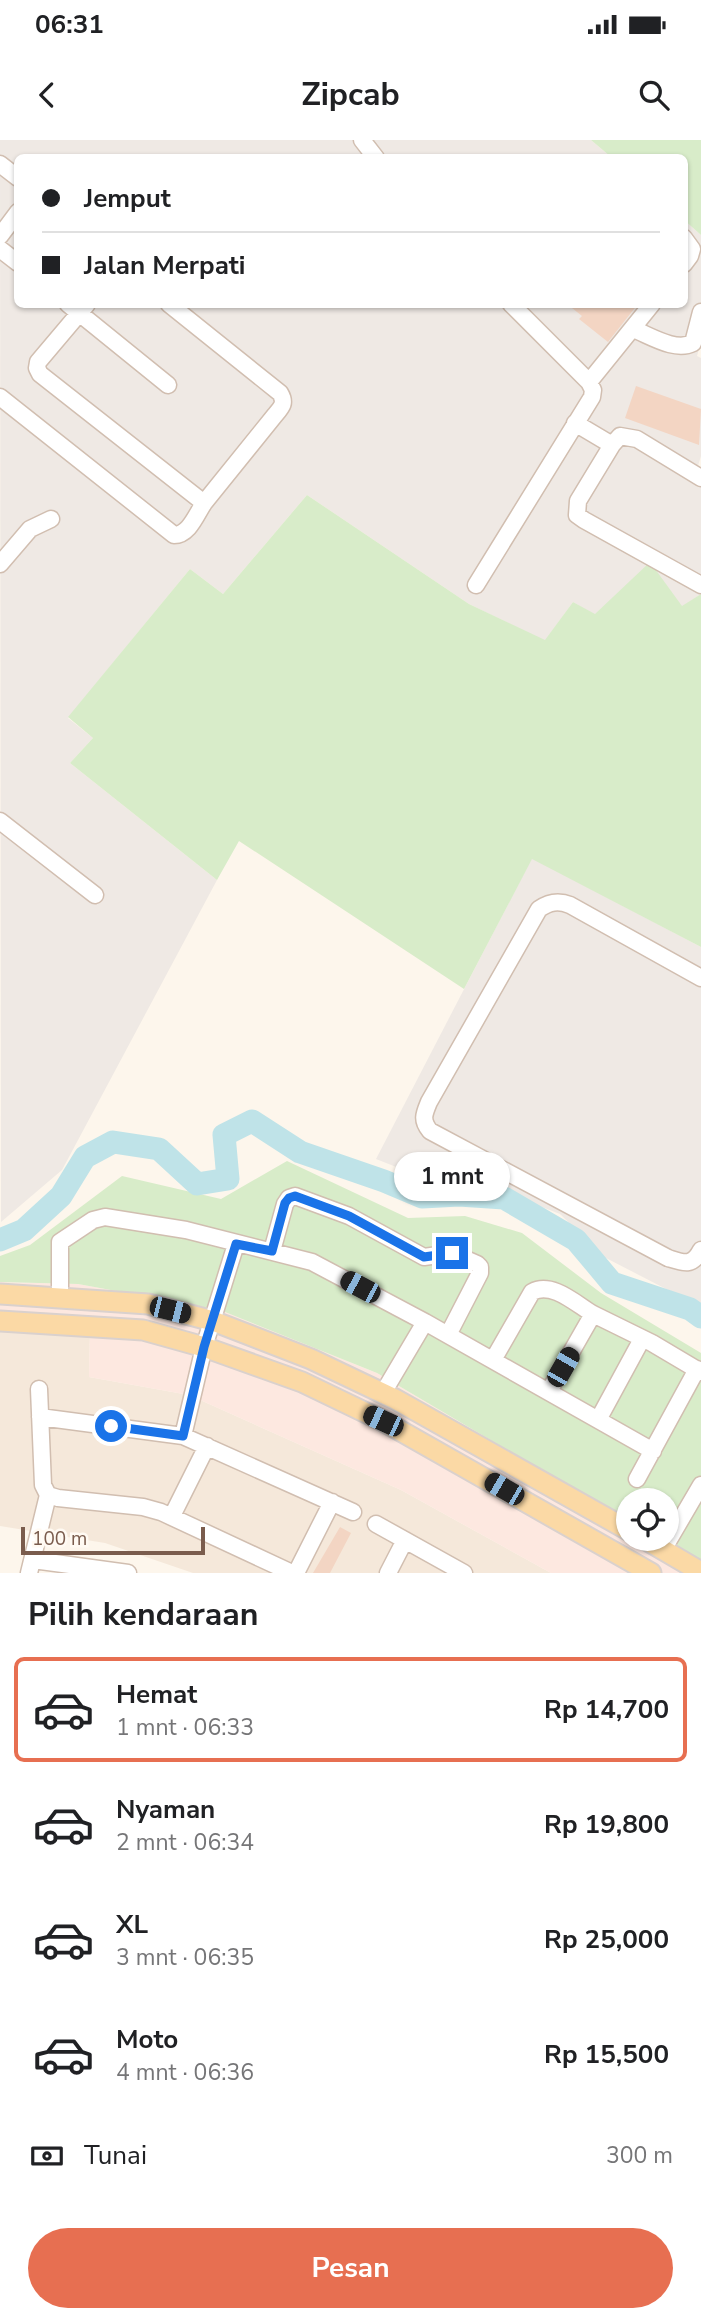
<!DOCTYPE html>
<html lang="id">
<meta charset="utf-8">
<style>
body{margin:0;font-family:"Nunito Sans",sans-serif;background:#f6f6f6;color:#202124;height:100vh;display:flex;flex-direction:column;font-size:26px;white-space:nowrap}
*{box-sizing:border-box;margin:0}
p{font-size:23px;color:#757577}
.icon{flex:none;width:38px;height:38px;fill:none;stroke:currentColor;stroke-width:2;stroke-linecap:round;stroke-linejoin:round}
.map{position:relative;height:1433px;overflow:hidden}
.sheet{display:flex;flex-direction:column;background:#fff;flex:1}
.sheet>*{flex:none}
.banner{position:absolute;left:14px;top:14px;width:674px;height:154px;border-radius:10px;box-shadow:0 2px 5px #0004;display:grid;align-content:center;height:154px;padding:0 28px;background:#fff}
.fabs{position:absolute;left:616px;top:1348px;display:grid;gap:14px}
.fabs a{display:grid;place-items:center;width:63px;height:63px;border-radius:50%;background:#fff;box-shadow:0 2px 5px #0004;font-size:35px}
.scale{position:absolute;left:21px;bottom:18px;width:184px;box-sizing:border-box;padding-left:7px;border:4px solid #7a5c4d;border-top:0;font-size:19px;line-height:24px;white-space:nowrap;color:#7a5c4d;-webkit-text-stroke:5px #fffaf3;paint-order:stroke}
.end{position:absolute;width:32px;height:32px;margin:-16px;border:9px solid #1a73e8;background:#fff;box-shadow:0 0 0 4px #fff}
.from{border-radius:50%}
.bubble{position:absolute;height:49px;border-radius:24px;background:#fff;box-shadow:0 2px 5px #0004;font-size:23px;font-weight:700;line-height:49px;text-align:center}
.car{position:absolute;width:21px;height:42px;margin:-21px -10px;border-radius:9px;box-shadow:0 0 5px 2px #0007;background:linear-gradient(#222 24%,#8ab4d8 0 40%,#222 0 76%,#8ab4d8 0 86%,#222 0)}
.banner b{display:flex;align-items:center;gap:24px;height:66px;font-size:26px}
.banner b+b{border-top:2px solid #e0e0e0}
.banner i{width:18px;height:18px;background:#202124}
ul{padding:0;list-style:none}
li{display:flex;align-items:center;gap:21px;height:105px;margin:0 14px 10px;padding:0 14px;border:4px solid transparent;border-radius:10px}
li div{flex:1}
li b{display:block;font-size:26px}
li em{font-style:normal;font-weight:700}
li.selected{border-color:#e76f51}
li>.icon{width:63px;height:63px;stroke-width:1.5}
h2{padding:0 28px;font-size:32px;line-height:84px}
.pay{display:flex;align-items:center;gap:18px;height:77px;padding:0 28px;font-size:26px}
.pay p{margin-inline-start:auto}
.action{display:flex;gap:14px;margin-top:auto;padding:14px 28px}
.action a{flex:1;height:80px;border-radius:42px;background:#e76f51;color:#fff;font-size:28px;font-weight:700;line-height:80px;text-align:center}
.status{display:flex;justify-content:space-between;align-items:center;height:49px;padding:0 35px;background:#fff;direction:ltr}
.status svg{height:19px;fill:currentColor}
header{display:flex;justify-content:space-between;align-items:center;height:91px;padding:0 28px;background:#fff;font-size:32px;font-weight:700}
.map>svg:first-child{display:block}
</style>
<div class="status"><b>06:31</b><svg viewBox="0 0 49 12"><path d="M0 12V9h3v3zM5 12V6h3v6zM10 12V3h3v9zM15 12V0h3v12zM26 1h20v11H26zM47 4h2v5h-2z"/></svg></div>
<header><svg class="icon" aria-label="back" viewBox="0 0 24 24"><path d="M15 5l-7 7 7 7"/></svg>Zipcab<svg class="icon" aria-label="search" viewBox="0 0 24 24"><circle cx="10" cy="10" r="6"/><path d="M15 15l6 6"/></svg></header>
<div class="map">
<svg width="701" height="1433" viewBox="0 0 701 1433">
<rect width="100%" height="100%" fill="#fdf6ec"/>
<path fill="#f5e8da" d="M0 1187 90 1191 89 1237 189 1255 401 1350 551 1433H193L105 1403 0 1386Z"/>
<path fill="#fde8e0" d="M0 1142 78 1144 220 1170 377 1233 628 1381V1398H657L701 1433H551L401 1350 189 1255 89 1237 90 1192 0 1187Z"/>
<path fill="#efe9e4" d="M0 0H591L611 17 18 18V164H684V80L701 95V201L697 216 701 218V316L697 329 701 331V454L682 467 650 423 595 475 573 462 545 501 469 464 307 355 223 454 190 429 68 578 93 598 70 623 217 740 62 1030 1 1082Z
M532 718 701 807V1167L604 1117 560 1074 485 1045 447 1047 376 1019Z"/>
<path fill="#d8ecc9" d="M591 0H701V95L684 80V18L611 17Z
M307 355 469 464 545 500 573 462 595 474 650 422 682 466 701 454V807L532 719 464 849 239 701 217 740 70 623 93 598 68 577 190 429 223 454Z
M287 1021 408 1078 465 1076 522 1093 601 1153 701 1213V1424L657 1398H667V1360H628V1381L377 1233 220 1170 78 1144 0 1142V1116L30 1105 122 1036 221 1059Z"/>
<g fill="none" stroke-linecap="round" stroke-linejoin="round">
<path stroke="#bfe3e8" stroke-width="23" d="M0 1100 24 1090 61 1056 85 1017 113 1002 159 1009 197 1044 228 1039 224 995 252 981 300 1012 384 1041 422 1057 459 1055 504 1058 576 1100 612 1143 690 1169 701 1177"/>
</g>
<path fill="#f3d5c3" d="M567 164H638L608 202 579 179 582 176Z
M636 246 701 269 699 305 625 278Z
M340 1387 351 1393 330 1433H313Z"/>
<g fill="none" stroke-linecap="round" stroke-linejoin="round">
<g stroke="#d1beb0" stroke-width="19">
<path id="minor" d="M362 0 376 18
M0 24 18 38
M0 96 18 72
M684 98 692 109 690 116 684 124
M0 109 18 123
M68 164 168 245
M87 164 38 222 37 228 40 234 204 363 275 275C282 267 286 263 280 253L169 164
M633 189C651 196 675 212 693 203L701 172
M589 242 652 164
M0 257 174 395C189 395 196 375 204 363
M575 283 612 305
M701 338 637 299 620 296 612 305 578 361 577 375 584 380 701 445
M0 424 30 389 51 379
M476 445 592 257 593 250 589 242 511 164
M0 681 95 755
M701 838 570 765C558 760 549 762 539 769L429 962C424 974 421 980 430 991L668 1118C684 1123 692 1127 701 1110
M272 1111 285 1064 289 1058 295 1056 349 1076 424 1117 452 1113 477 1124 480 1127V1133L448 1195
M60 1157V1102L93 1080 105 1077 186 1090 312 1122 425 1182
M593 1174 652 1203 701 1232
M493 1220 532 1152C552 1141 576 1164 593 1174L549 1251
M39 1249 43 1345 48 1355 58 1358 143 1367 161 1372 292 1433
M383 1253 425 1182 653 1311
M40 1277 183 1296 353 1372
M598 1280 642 1199
M183 1296 204 1207 236 1104
M637 1339 697 1229
M172 1376 207 1306
M376 1384 464 1433
M663 1410 701 1345
M33 1420 128 1433
M29 1433 48 1355
M296 1433 332 1362
M388 1433 405 1400"/>
</g>
<g stroke="#dad1cd" stroke-width="23">
<path id="major" d="M0 1154 148 1164 213 1181 311 1219 395 1259 628 1390
M0 1181 143 1190 204 1207 302 1242 383 1281 651 1433
M643 1398 701 1432"/>
</g>
<use href="#minor" stroke="#fff" stroke-width="16"/>
<use href="#major" stroke="#fbd9a5" stroke-width="19"/>
</g>
<g fill="none" stroke-linecap="round" stroke-linejoin="round">
<path stroke="#1a73e8" stroke-width="9" d="M111 1286 183 1296 204 1207 236 1104 272 1111 285 1063 289 1058 295 1056 349 1076 424 1117 452 1113"/>
</g>
</svg>
<div class="fabs">
<a><svg class="icon" aria-label="locate" viewBox="0 0 24 24"><circle cx="12" cy="12" r="6"/><path d="M12 2v4M12 18v4M2 12h4M18 12h4"/></svg></a>
</div>
<div class="scale">100 m</div>
<i class="end from" style="left:111px;top:1286px"></i>
<i class="end" style="left:452px;top:1113px"></i>
<div class="bubble" style="left:394px;top:1012px;width:116px">1 mnt</div>
<i class="car" style="left:360px;top:1147px;rotate:298deg"></i>
<i class="car" style="left:170px;top:1170px;rotate:104deg"></i>
<i class="car" style="left:563px;top:1227px;rotate:30deg"></i>
<i class="car" style="left:383px;top:1281px;rotate:295deg"></i>
<i class="car" style="left:504px;top:1349px;rotate:300deg"></i>
<div class="banner">
<b><i class="from"></i>Jemput</b>
<b><i></i>Jalan Merpati</b>
</div>
</div>
<section class="sheet">
<h2>Pilih kendaraan</h2>
<ul>
<li class="selected"><svg class="icon" aria-label="car" viewBox="0 0 24 24"><path d="M5 17H2v-5l4-1 3-4h7l3 4 3 1v5h-3M9 17h6M6 11h13"/><circle cx="7" cy="17" r="2"/><circle cx="17" cy="17" r="2"/></svg><div><b>Hemat</b><p>1 mnt · 06:33</p></div><em>Rp 14,700</em></li>
<li><svg class="icon" aria-label="car" viewBox="0 0 24 24"><path d="M5 17H2v-5l4-1 3-4h7l3 4 3 1v5h-3M9 17h6M6 11h13"/><circle cx="7" cy="17" r="2"/><circle cx="17" cy="17" r="2"/></svg><div><b>Nyaman</b><p>2 mnt · 06:34</p></div><em>Rp 19,800</em></li>
<li><svg class="icon" aria-label="car" viewBox="0 0 24 24"><path d="M5 17H2v-5l4-1 3-4h7l3 4 3 1v5h-3M9 17h6M6 11h13"/><circle cx="7" cy="17" r="2"/><circle cx="17" cy="17" r="2"/></svg><div><b>XL</b><p>3 mnt · 06:35</p></div><em>Rp 25,000</em></li>
<li><svg class="icon" aria-label="car" viewBox="0 0 24 24"><path d="M5 17H2v-5l4-1 3-4h7l3 4 3 1v5h-3M9 17h6M6 11h13"/><circle cx="7" cy="17" r="2"/><circle cx="17" cy="17" r="2"/></svg><div><b>Moto</b><p>4 mnt · 06:36</p></div><em>Rp 15,500</em></li>
</ul>
<div class="pay"><svg class="icon" aria-label="cash" viewBox="0 0 24 24"><path d="M3 7h18v10H3z"/><circle cx="12" cy="12" r="2"/></svg>Tunai<p>300 m</p></div>
<div class="action"><a>Pesan</a></div>
</section>
